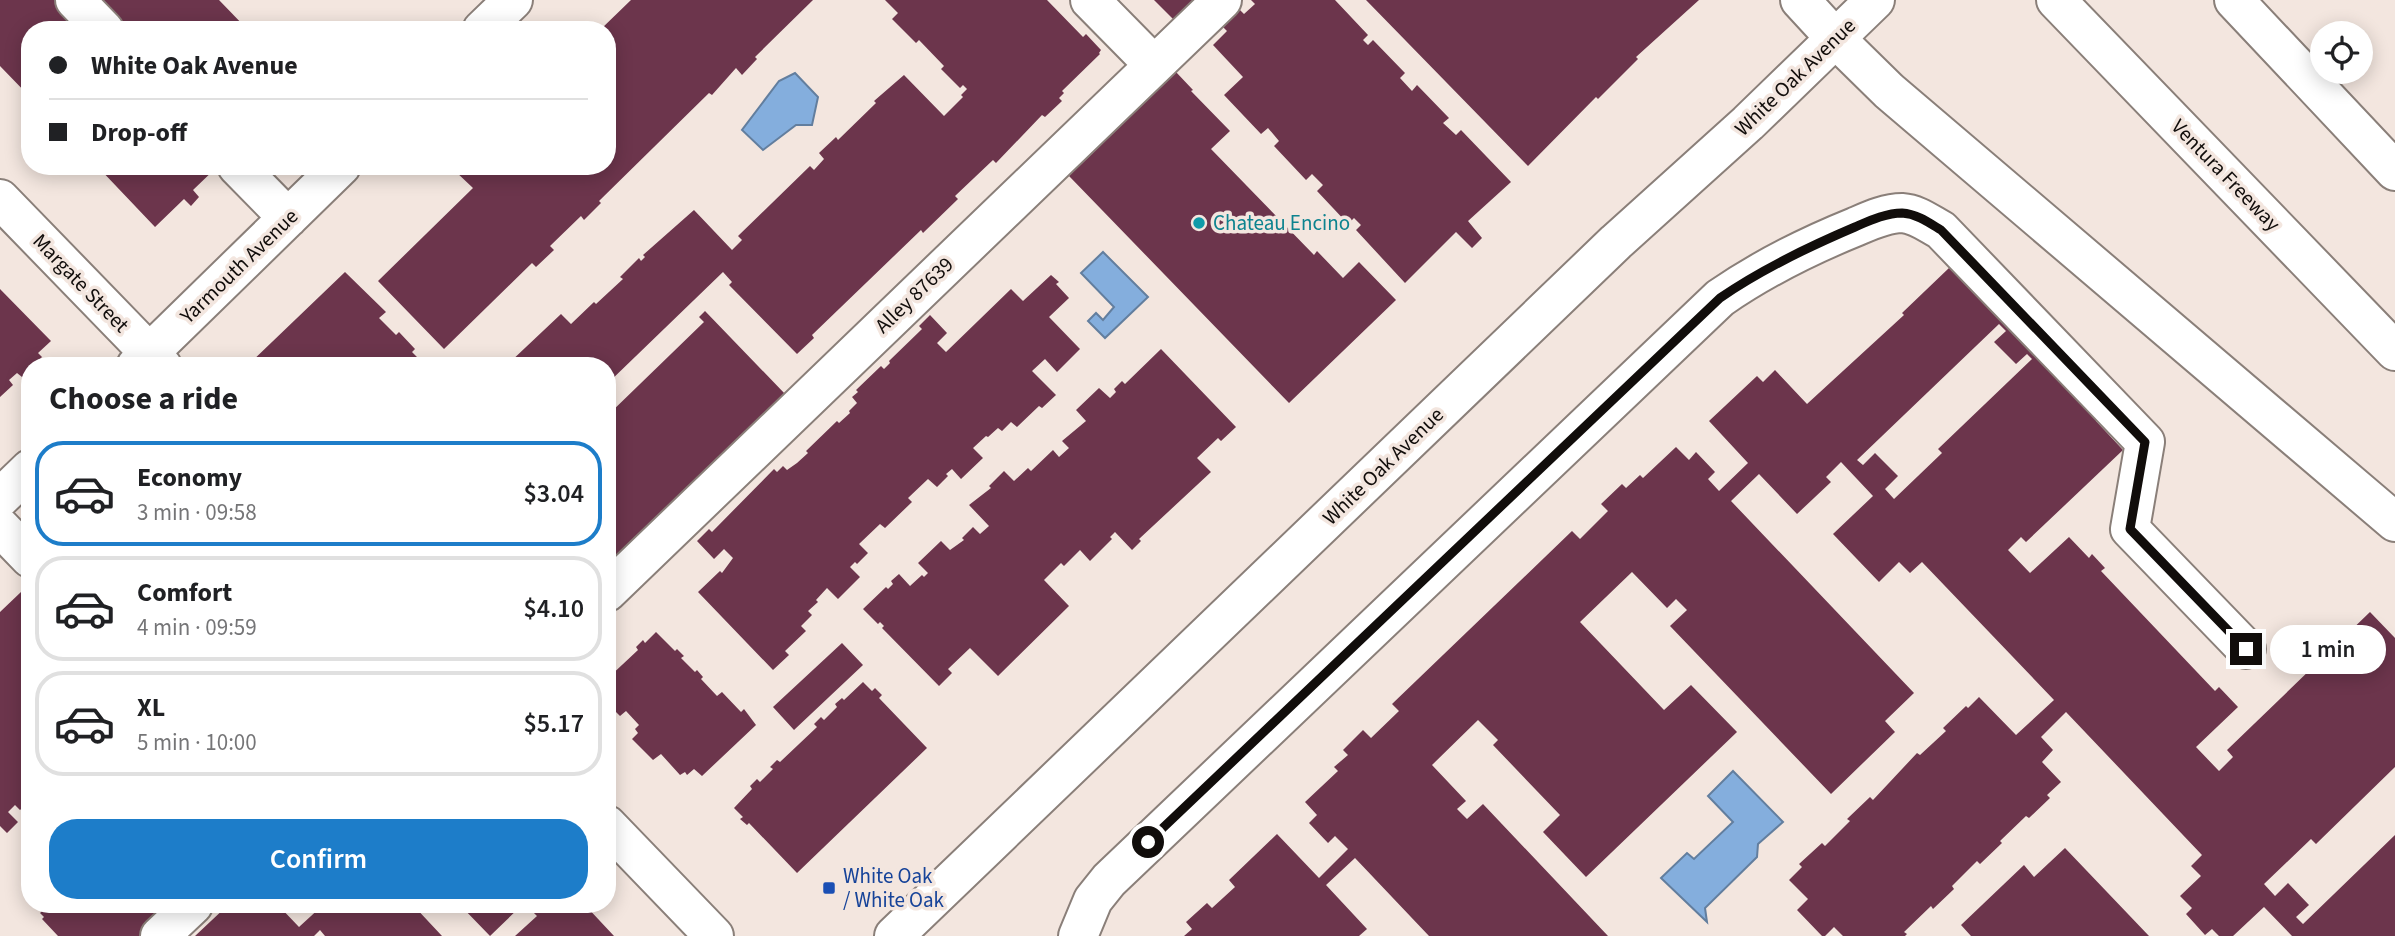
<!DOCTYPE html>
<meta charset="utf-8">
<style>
body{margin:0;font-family:"Source Sans 3",sans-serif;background:#f6f6f6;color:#202124;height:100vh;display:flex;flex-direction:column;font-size:26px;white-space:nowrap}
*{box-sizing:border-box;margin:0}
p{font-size:23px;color:#757577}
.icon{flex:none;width:38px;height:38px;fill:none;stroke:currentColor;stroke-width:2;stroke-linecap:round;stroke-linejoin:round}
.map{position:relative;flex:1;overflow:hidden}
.panel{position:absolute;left:21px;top:357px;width:595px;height:556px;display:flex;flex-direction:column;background:#fff;border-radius:28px;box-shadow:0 4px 18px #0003}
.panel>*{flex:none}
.top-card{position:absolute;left:21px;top:21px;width:595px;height:154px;border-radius:28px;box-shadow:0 4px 18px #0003;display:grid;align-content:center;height:154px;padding:0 28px;background:#fff}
.tools{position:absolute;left:2310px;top:21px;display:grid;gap:14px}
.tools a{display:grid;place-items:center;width:63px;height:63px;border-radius:50%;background:#fff;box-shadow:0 4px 18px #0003;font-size:35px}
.end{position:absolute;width:32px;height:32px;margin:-16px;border:9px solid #110d0b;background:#fff;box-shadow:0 0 0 4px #fff}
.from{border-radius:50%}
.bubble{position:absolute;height:49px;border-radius:24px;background:#fff;box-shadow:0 4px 18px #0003;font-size:23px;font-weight:600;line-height:49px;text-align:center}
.top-card b{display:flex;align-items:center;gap:24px;height:66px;font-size:26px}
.top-card b+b{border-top:2px solid #e0e0e0}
.top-card i{width:18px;height:18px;background:#202124}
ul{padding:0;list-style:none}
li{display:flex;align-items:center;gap:21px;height:105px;margin:0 14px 10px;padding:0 14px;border:4px solid #e0e0e0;border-radius:28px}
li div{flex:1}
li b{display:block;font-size:26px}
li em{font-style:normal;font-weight:600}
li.on{border-color:#1d7dc9}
li>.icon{width:63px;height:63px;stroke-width:1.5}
h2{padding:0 28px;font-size:32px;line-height:84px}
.action{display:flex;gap:14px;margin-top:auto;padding:14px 28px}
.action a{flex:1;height:80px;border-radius:28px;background:#1d7dc9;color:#fff;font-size:28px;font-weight:600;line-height:80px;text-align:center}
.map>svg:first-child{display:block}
</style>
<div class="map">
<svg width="2395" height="936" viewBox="0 0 2395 936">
<rect width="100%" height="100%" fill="#f3e6df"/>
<path fill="#84aedd" stroke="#627e9e" stroke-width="2" d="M795 73 818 97 812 125H796L763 150 742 130 779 81Z
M1103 252 1148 297 1105 338 1088 321 1096 313 1103 320 1114 307 1081 273Z
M1733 771 1783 822 1758 844 1757 857 1705 908 1707 922 1661 878 1687 853 1694 859 1733 822 1708 796Z"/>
<path fill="#6c354c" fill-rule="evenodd" d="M0 0H58L87 30H30V97L0 66Z
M99 0H219L248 30H127Z
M631 0H813L755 57 757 59 742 75 736 68 712 95 709 93 599 201 601 203 584 220 581 216 550 246 554 250 536 267 532 263 444 349 378 281 473 188 455 171 460 166H607V30H600Z
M885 0H1047L1083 37 1086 34 1101 50 1099 53 1100 54 1062 91 1064 93 1059 98 1062 101 1045 117 1042 115 996 163 993 160 955 196 958 199 923 233 921 230 812 335 814 338 797 354 729 285 732 282 723 272 607 384V366H506L561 314 571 324 594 302 596 304 623 279 620 277 639 258 641 261 645 257 643 255 694 210 732 250 742 240 738 236 810 166 814 170 824 159 819 153 836 137 838 140 876 103 874 101 904 75 944 116 963 97 961 95 967 89 963 85 960 88 941 69 944 66 919 40 916 43 892 19 898 13Z
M1154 0H1193L1173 19Z
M1251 0H1335L1368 35 1363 40 1368 45 1373 40 1405 73 1400 78 1412 91 1417 85 1449 118 1443 123 1456 135 1461 130 1511 182 1468 221 1482 238 1472 248 1456 232 1405 283 1356 230 1361 225 1354 218 1348 224 1317 191 1323 185 1312 174 1306 180 1274 146 1279 141 1268 128 1261 134 1224 95 1243 77 1213 45 1227 31 1222 26 1239 9 1244 14 1255 4Z
M1366 0H1699L1636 57 1638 59 1598 99 1596 97 1528 166Z
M1176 72 1193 90 1191 91 1230 131 1211 149 1314 255 1317 251 1343 278 1359 262 1396 300 1289 403 1069 176Z
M97 166H218L193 190 199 197 191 206 184 199 155 227Z
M1949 268 1953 272 1957 268 2100 417 2096 421 2123 450 2026 542 2021 537 2008 550 2030 573 2069 537 2089 558 2092 554 2105 568 2101 571 2215 691 2219 687 2238 707 2196 747 2219 771 2233 757 2227 750 2370 612 2395 638V767L2316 844 2311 839 2264 884 2275 896 2288 883 2309 905 2296 917 2303 924 2395 835V936H2292L2264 907 2233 936H2219L2212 929 2205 935 2186 914 2192 908 2180 896 2201 876 2191 866 2202 855 2066 712 2041 737 2053 750 2042 762 2061 782 2047 795 2050 798 2029 818 2026 816 2000 841 2002 843 1980 864 1977 861 1952 886 1954 889 1933 909 1931 906 1904 932 1907 934 1905 936H1843L1834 927 1825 936H1822L1797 910 1808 899 1789 880 1802 867 1799 864 1822 843 1825 846 1850 821 1847 819 1870 797 1873 800 1917 753 1920 755 1946 731 1943 728 1966 706 1968 708 1979 697 2016 735 2054 700 1922 562 1910 573 1899 562 1879 582 1833 534 1873 496 1841 462 1826 477 1831 482 1797 514 1759 474 1731 501 1914 693 1885 721 1895 732 1831 794 1670 626 1687 610 1676 599 1667 608 1632 572 1580 622 1664 710 1691 685 1737 732 1586 877 1543 832 1560 815 1493 745 1498 740 1478 720 1432 765 1466 801 1457 809 1467 819 1483 804 1608 936H1429L1355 858 1326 885 1367 929 1359 936H1184L1192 929 1186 922 1207 903 1212 908 1235 887 1229 880 1277 834 1319 878 1348 849 1335 836 1328 843 1309 823 1317 815 1305 802 1338 771 1334 767 1348 755 1343 750 1363 730 1371 738 1399 711 1392 704 1572 531 1580 539 1608 511 1601 504 1622 484 1626 488 1640 475 1643 478 1676 447 1689 460 1696 452 1715 472 1708 479 1719 491 1748 463 1709 421 1757 376 1763 382 1775 370 1807 404 1904 315 1902 313ZM1999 324 2006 331 1994 342 2016 364 2027 354 2032 359 1938 449 1942 453 1894 499 1885 489 1898 476 1875 453 1863 465 1857 460Z
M345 272 386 312 379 318 396 335 399 332 415 349 412 352 426 366H250L249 364Z
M1051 275 1059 282 1056 284 1069 298 1049 317 1080 349 1057 372 1045 359 1032 371 1056 395 1042 408 1039 406 1017 427 1011 422 1002 431 998 428 988 437 986 436 973 448 983 458 961 479 952 469 946 474 948 476 937 487 928 479 908 498 912 502 885 528 880 524 859 544 868 553 857 564 855 562 850 567 860 577 838 599 827 588 816 600 818 602 808 611 812 615 801 626 806 631 785 651 789 655 773 670 698 592 720 571 722 573 733 558 724 549 714 559 697 541 709 529 712 532 774 469 777 472 783 466 787 470 797 463 808 453 806 451 837 421 839 423 850 413 849 411 857 403 852 397 858 392 856 390 881 366 884 369 890 363 889 361 922 329 919 326 930 315 947 333 937 343 946 352 1011 289 1023 301Z
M0 289 51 341 38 353 42 357 33 366H30V369L22 377 17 373 9 380 13 385 0 397Z
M705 311 786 395 607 567V416L704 322 699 317Z
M1161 349 1236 427 1221 441 1218 438 1197 458 1211 472 1139 539 1141 541 1132 550 1115 532 1110 537 1112 539 1090 561 1080 550 1064 566 1061 563 1044 580 1069 606 998 676 970 648 948 669 952 673 939 686 882 628 884 626 880 622 878 624 863 609 886 587 888 589 893 584 891 581 899 574 910 586 922 575 924 577 928 573 918 563 941 541 950 550 964 540 962 538 973 527 980 534 989 526 969 505 991 488 989 486 1004 471 1014 481 1028 468 1031 471 1053 450 1059 457 1069 448 1062 441 1086 421 1076 410 1099 388 1110 398 1116 392 1114 389 1122 381 1125 384Z
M21 592 30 601V801L20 810 15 805 8 812 18 822 7 833 0 826V612Z
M656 632 675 651 677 649 684 656 681 658 695 672 697 670 703 677 701 679 717 696 722 692 741 712 744 709 756 725 702 776 694 769 687 775 685 772 680 775 661 754 653 760 632 739 638 733 635 729 639 725 626 711 620 716 616 712 612 716 607 711V679L638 650 636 647 643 640 645 643Z
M842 643 863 665 794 730 773 707Z
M863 682 872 691 875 688 882 695 879 698 927 748 797 873 749 823 747 825 740 819 743 817 734 808 752 789 750 786 757 779 760 782 773 769 770 767 777 760 780 762 817 727 814 724 821 717 824 720 837 707 835 704 842 698 844 700Z
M2065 848 2149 936H1971L1961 925 2024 865 2034 877Z
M49 905H149L164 919 146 936H58L42 919 44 917 40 913Z
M228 905H278L299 927 323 905H413L442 936H325L320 930 314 936H195Z
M460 905H522L490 936Z
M526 905H585L614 936H515L537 916Z"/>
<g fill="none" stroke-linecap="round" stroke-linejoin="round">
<g stroke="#8a7f79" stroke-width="42">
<path id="minor" d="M75 0 104 30
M1090 0 1153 64
M482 30 513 0
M237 166 288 218
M0 199 162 366
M136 366 341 166
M0 498 30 469
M0 527 30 558
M607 592 1222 0
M607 825 714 936
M160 936 193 905
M1078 936 1093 900 1109 880 1720 298C1762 269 1808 246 1855 227 1869 221 1886 213 1902 213 1917 214 1928 223 1941 230L2145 442 2130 529 2246 649"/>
</g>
<g stroke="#8a7f79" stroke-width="42">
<path id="major" d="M894 936 1616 242 1748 123 1875 0"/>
</g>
<g stroke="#8a7f79" stroke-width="42">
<path id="highway" d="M1800 0 1835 38 1889 91 2395 522
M2056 0 2395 351
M2234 0 2395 171"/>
</g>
<use href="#minor" stroke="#fff" stroke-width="38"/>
<use href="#major" stroke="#fff" stroke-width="38"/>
<use href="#highway" stroke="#fff" stroke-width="38"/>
</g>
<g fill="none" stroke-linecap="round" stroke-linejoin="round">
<path stroke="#110d0b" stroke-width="9" d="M1148 842 1720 298C1762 269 1808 247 1855 227 1869 221 1886 213 1902 213 1917 214 1928 222 1941 230L2145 442 2130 529 2246 649"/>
</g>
<circle fill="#0f9aa8" stroke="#f3e6df" stroke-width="2.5" cx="1199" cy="223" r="7"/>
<rect fill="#1a4fb4" stroke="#f3e6df" stroke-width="2.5" x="822" y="881" width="14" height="14" rx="3.5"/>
<g text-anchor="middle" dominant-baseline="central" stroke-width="7" stroke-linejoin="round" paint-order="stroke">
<g font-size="21" fill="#110d0b" stroke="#f3e6df">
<text transform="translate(1795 77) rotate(-44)">White Oak Avenue</text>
<text transform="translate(2226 175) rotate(46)">Ventura Freeway</text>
<text transform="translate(239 266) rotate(-44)">Yarmouth Avenue</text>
<text transform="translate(81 283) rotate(46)">Margate Street</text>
<text transform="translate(914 295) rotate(-44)">Alley 87639</text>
<text transform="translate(1383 466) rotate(-44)">White Oak Avenue</text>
</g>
<g font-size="21" fill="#0d838f" stroke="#f3e6df" text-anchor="start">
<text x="1213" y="223">Chateau Encino</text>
</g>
<g font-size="21" fill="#164399" stroke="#f3e6df" text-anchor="start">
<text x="843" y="876">White Oak<tspan x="843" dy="24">/ White Oak</tspan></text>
</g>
</g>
</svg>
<div class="tools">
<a><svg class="icon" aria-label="locate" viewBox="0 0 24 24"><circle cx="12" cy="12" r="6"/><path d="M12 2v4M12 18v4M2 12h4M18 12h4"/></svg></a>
</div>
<i class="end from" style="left:1148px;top:842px"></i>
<i class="end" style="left:2246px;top:649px"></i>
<div class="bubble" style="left:2270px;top:625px;width:116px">1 min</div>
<div class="top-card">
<b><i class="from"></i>White Oak Avenue</b>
<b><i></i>Drop-off</b>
</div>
<section class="panel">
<h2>Choose a ride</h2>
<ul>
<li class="on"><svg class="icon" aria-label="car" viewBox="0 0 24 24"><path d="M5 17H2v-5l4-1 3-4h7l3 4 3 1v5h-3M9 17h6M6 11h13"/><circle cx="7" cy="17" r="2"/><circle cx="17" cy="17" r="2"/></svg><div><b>Economy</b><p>3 min · 09:58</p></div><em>$3.04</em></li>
<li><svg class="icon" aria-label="car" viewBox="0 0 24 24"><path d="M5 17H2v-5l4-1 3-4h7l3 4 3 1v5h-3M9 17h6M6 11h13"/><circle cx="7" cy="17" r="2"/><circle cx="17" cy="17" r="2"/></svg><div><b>Comfort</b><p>4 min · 09:59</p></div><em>$4.10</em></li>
<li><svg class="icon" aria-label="car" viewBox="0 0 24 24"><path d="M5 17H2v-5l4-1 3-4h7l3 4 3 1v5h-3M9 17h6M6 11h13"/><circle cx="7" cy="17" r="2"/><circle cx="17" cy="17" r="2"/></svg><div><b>XL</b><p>5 min · 10:00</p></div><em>$5.17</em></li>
</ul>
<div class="action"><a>Confirm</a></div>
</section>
</div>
